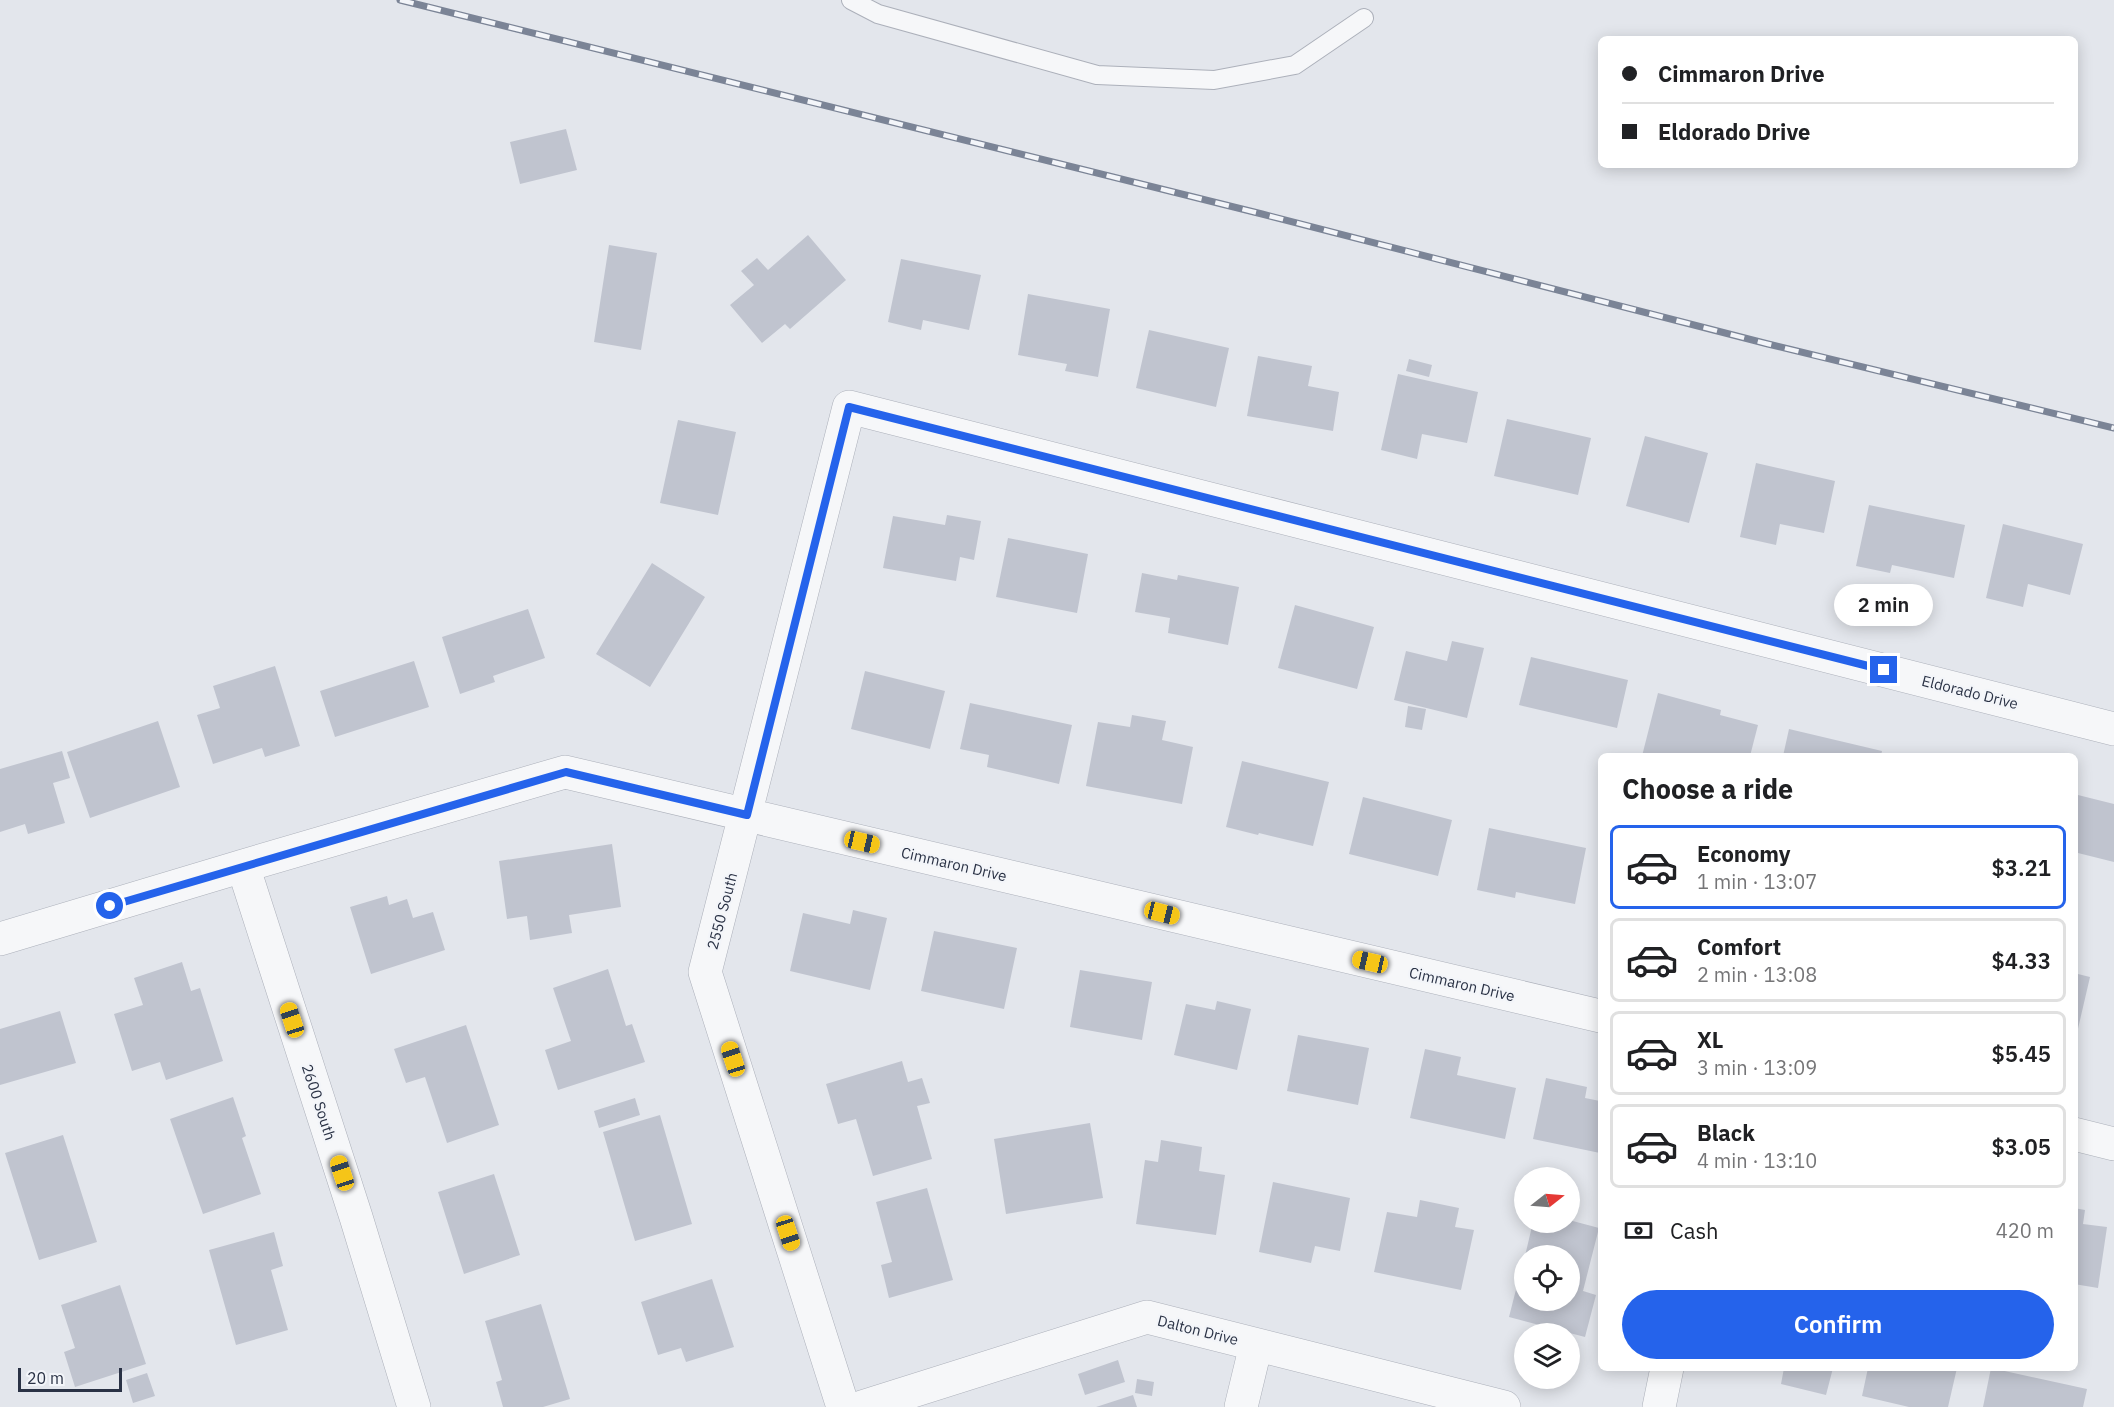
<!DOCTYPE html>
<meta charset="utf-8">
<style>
body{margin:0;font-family:"IBM Plex Sans",sans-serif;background:#f6f6f6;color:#202124;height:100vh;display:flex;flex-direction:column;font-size:22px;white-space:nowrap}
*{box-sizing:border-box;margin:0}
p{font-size:20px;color:#757577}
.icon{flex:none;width:33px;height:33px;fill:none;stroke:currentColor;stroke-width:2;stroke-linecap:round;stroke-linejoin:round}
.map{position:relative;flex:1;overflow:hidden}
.panel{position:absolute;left:1598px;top:753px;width:480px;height:618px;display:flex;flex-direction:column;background:#fff;border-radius:9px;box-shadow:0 3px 15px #0003}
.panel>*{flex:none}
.guide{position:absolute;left:1598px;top:36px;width:480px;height:132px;border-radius:9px;box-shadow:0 3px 15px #0003;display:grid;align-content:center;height:132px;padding:0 24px;background:#fff}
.needle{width:39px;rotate:73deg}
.buttons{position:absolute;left:1514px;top:1167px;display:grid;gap:12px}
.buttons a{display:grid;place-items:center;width:66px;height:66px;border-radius:50%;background:#fff;box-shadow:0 3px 15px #0003;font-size:30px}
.scale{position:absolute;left:18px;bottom:15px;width:104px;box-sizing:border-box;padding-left:6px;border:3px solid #2a3245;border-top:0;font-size:16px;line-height:21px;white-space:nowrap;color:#2a3245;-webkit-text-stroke:4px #f3f5f9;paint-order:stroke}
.end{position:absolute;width:27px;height:27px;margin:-14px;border:8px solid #2563eb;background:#fff;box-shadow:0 0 0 3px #fff}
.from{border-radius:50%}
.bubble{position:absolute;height:42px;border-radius:21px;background:#fff;box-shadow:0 3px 15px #0003;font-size:20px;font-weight:600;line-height:42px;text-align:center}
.car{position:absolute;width:18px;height:36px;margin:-18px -9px;border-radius:8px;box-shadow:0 0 4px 2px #0007;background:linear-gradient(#f5c518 24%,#345 0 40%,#f5c518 0 76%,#345 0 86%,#f5c518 0)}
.guide b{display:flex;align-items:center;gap:21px;height:57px;font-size:22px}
.guide b+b{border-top:2px solid #e0e0e0}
.guide i{width:15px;height:15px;background:#202124}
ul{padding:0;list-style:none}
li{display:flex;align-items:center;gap:18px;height:84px;margin:0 12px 9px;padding:0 12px;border:3px solid #e0e0e0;border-radius:9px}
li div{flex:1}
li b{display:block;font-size:22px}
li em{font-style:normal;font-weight:600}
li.current{border-color:#2563eb}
li>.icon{width:54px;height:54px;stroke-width:1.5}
h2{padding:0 24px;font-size:27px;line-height:72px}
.pay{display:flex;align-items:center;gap:15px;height:66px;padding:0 24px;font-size:22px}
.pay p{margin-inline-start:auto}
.action{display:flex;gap:12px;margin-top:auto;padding:12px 24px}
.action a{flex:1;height:69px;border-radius:36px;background:#2563eb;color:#fff;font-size:24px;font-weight:600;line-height:69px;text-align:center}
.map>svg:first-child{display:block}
</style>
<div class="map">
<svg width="2114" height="1407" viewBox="0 0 2114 1407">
<rect width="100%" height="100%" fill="#e3e6ec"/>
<path fill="#c0c4cf" d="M566 129 577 170 520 184 510 142Z
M808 235 846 280 790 329 785 324 762 343 730 305 754 285 741 271 757 258 768 270Z
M609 245 657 253 641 350 594 342Z
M901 259 981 275 969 330 923 320 921 330 888 322Z
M1028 294 1110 309 1098 377 1065 371 1067 364 1018 355Z
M1149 330 1229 348 1216 407 1136 388Z
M1258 356 1312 366 1308 386 1339 392 1333 431 1247 416Z
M1409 359 1432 365 1429 377 1406 371Z
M1398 374 1478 392 1467 443 1422 434 1417 459 1381 450Z
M1507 419 1591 438 1578 495 1494 476Z
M678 420 736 432 718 515 660 503Z
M1645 436 1708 453 1689 523 1626 506Z
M1756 463 1835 481 1824 533 1780 524 1776 545 1740 537Z
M1869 505 1965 525 1954 578 1892 565 1890 573 1856 566Z
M947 515 981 521 974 560 960 557 956 581 883 568 893 516 945 525Z
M2003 524 2083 544 2070 595 2028 584 2023 607 1986 598Z
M1008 538 1088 554 1077 613 996 597Z
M652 563 705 597 650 687 596 654Z
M1142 573 1177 580 1178 575 1239 587 1228 645 1168 633 1170 618 1135 612Z
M1295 605 1374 627 1357 689 1278 668Z
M528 609 545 658 493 676 495 682 460 694 442 637Z
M1452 641 1484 648 1467 718 1394 700 1406 651 1447 661Z
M1531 657 1628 680 1617 728 1519 705Z
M414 661 429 707 335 737 320 691Z
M275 666 300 746 265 757 262 748 213 764 197 715 220 708 213 686Z
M865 671 945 691 930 749 851 729Z
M1658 693 1721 710 1720 715 1758 725 1750 756H1642Z
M970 703 1072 725 1059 784 987 767 989 755 960 749Z
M1408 706 1426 709 1422 730 1405 727Z
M1132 715 1166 721 1162 740 1193 747 1182 804 1086 786 1098 722 1130 727Z
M158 721 180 787 90 818 67 752Z
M1789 729 1882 751 1881 756H1783Z
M62 751 70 778 53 783 65 823 28 834 25 824 0 832V769Z
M1242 761 1329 782 1313 846 1259 833 1258 835 1226 827Z
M2074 794 2114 804V862L2074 852Z
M1363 797 1452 820 1438 876 1349 854Z
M1489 828 1586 848 1575 904 1516 892 1515 898 1477 890Z
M612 844 621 907 569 915 572 933 530 940 527 916 507 919 499 861Z
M387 896 389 905 407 899 413 918 433 912 445 950 371 974 350 907Z
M853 910 887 918 870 990 790 971 803 913 850 924Z
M934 931 1017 948 1004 1009 921 991Z
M182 962 191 991 200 988 223 1061 166 1080 160 1062 132 1071 114 1014 143 1005 134 978Z
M608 969 626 1026 632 1024 645 1062 558 1090 545 1050 571 1041 553 988Z
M1080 970 1152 982 1142 1040 1070 1027Z
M2074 973 2090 977 2077 1033 2074 1032Z
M1217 1001 1251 1009 1237 1070 1174 1055 1186 1004 1215 1010Z
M60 1011 76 1063 0 1085V1029Z
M466 1025 499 1125 447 1143 425 1077 406 1083 394 1049Z
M1298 1035 1369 1048 1358 1105 1287 1091Z
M1425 1049 1461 1057 1457 1075 1516 1088 1505 1139 1410 1118Z
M902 1061 908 1082 922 1078 930 1103 917 1106 932 1159 873 1176 856 1119 838 1124 826 1084Z
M1546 1078 1587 1087 1585 1098 1600 1101V1153L1533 1139Z
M233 1097 246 1136 242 1138 261 1194 203 1214 170 1119Z
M635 1098 640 1115 599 1128 594 1111Z
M660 1115 692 1224 635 1241 603 1132Z
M1090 1123 1103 1198 1006 1214 994 1139Z
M63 1135 97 1242 39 1260 5 1153Z
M1161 1140 1202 1147 1199 1171 1225 1175 1216 1235 1136 1224 1145 1160 1158 1162Z
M494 1174 520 1255 464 1274 438 1192Z
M1273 1182 1350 1198 1340 1251 1315 1246 1311 1263 1259 1252Z
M927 1188 953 1280 889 1298 881 1265 892 1262 876 1202Z
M1420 1200 1459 1208 1455 1227 1474 1230 1461 1290 1374 1272 1387 1212 1417 1217Z
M2074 1208 2085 1210 2083 1224 2107 1227 2098 1288 2074 1284Z
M1569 1220 1599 1228 1583 1291 1596 1295 1585 1337 1509 1317 1523 1262 1524 1300H1569V1256H1525L1533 1222H1569Z
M274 1232 283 1266 271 1270 288 1330 236 1345 209 1250Z
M712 1279 734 1347 686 1362 681 1348 658 1355 641 1302Z
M120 1285 146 1364 75 1387 64 1352 75 1348 61 1305Z
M541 1304 570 1399 543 1407H503L496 1382 502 1380 485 1321Z
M1118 1360 1125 1382 1085 1395 1078 1374Z
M1784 1368H1833L1826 1395 1781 1384Z
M1868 1368H1957L1948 1407H1909L1862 1396Z
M1991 1368 2087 1389 2083 1407H1983Z
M147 1373 155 1396 133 1403 126 1380Z
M1137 1379 1154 1382 1152 1396 1135 1393Z
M1133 1395 1137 1407H1096Z"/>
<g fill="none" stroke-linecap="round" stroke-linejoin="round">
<g stroke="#acb0ba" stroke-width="20">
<path id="lane" d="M851 0 878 14 1097 75 1214 80 1295 65 1364 18"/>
</g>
<g stroke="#acb0ba" stroke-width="34">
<path id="street" d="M243 866 356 1217 414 1407
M0 939 243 866 565 772 1600 1016
M2074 1134 2114 1144
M843 1407 705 972 849 407 2114 729
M862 1407 1147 1317 1504 1407
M1241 1407 1256 1345
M1659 1407 1667 1368"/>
</g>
<use href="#lane" stroke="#f6f7f9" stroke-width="18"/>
<use href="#street" stroke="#f6f7f9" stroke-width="33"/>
<g stroke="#7b8496" stroke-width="7">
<path id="rail" d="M400 0 1262 214 1768 344 2114 428"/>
</g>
<use href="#rail" stroke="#f3f5f9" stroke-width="4.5" stroke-dasharray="14" stroke-linecap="butt"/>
</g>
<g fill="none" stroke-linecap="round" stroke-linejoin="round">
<path stroke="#2563eb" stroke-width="8" d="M110 906 566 772 747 815 849 407 1884 670"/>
</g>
<g text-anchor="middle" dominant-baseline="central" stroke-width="4.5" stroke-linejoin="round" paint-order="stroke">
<g font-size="15" fill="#2a3245" stroke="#f3f5f9">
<text transform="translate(1970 692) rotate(14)">Eldorado Drive</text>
<text transform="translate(954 864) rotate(13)">Cimmaron Drive</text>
<text transform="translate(722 911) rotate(-75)">2550 South</text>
<text transform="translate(1462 984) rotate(13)">Cimmaron Drive</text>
<text transform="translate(319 1102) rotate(72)">2600 South</text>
<text transform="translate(1198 1330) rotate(14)">Dalton Drive</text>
</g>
</g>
</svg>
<div class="buttons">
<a><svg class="needle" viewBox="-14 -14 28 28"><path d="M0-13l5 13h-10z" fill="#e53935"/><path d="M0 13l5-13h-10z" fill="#757577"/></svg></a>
<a><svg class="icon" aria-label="locate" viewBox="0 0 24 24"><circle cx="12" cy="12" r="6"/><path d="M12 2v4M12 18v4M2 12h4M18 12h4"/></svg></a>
<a><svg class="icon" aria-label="layers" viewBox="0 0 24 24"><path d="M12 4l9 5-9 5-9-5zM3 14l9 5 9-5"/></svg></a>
</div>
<div class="scale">20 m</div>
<i class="end from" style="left:110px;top:906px"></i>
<i class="end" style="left:1884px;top:670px"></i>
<div class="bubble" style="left:1834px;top:584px;width:99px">2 min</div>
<i class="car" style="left:862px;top:842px;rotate:103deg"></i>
<i class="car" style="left:1162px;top:913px;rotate:104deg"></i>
<i class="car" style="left:1370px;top:962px;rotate:283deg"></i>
<i class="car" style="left:292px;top:1020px;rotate:342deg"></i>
<i class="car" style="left:733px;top:1059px;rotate:342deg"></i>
<i class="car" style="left:342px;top:1173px;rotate:342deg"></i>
<i class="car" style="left:788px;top:1233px;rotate:162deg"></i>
<div class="guide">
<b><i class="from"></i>Cimmaron Drive</b>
<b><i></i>Eldorado Drive</b>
</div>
<section class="panel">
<h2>Choose a ride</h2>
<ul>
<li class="current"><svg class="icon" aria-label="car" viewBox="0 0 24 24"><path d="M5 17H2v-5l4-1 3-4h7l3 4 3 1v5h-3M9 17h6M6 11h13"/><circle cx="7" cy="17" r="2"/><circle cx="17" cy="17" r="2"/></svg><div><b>Economy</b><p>1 min · 13:07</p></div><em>$3.21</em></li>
<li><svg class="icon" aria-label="car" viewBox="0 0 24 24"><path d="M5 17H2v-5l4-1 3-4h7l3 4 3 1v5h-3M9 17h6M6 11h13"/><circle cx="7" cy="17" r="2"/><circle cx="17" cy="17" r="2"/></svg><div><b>Comfort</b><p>2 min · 13:08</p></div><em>$4.33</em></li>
<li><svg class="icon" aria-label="car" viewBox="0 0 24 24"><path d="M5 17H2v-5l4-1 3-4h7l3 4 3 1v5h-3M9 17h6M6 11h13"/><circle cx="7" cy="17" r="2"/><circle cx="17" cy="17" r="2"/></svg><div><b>XL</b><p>3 min · 13:09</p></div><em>$5.45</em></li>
<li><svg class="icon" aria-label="car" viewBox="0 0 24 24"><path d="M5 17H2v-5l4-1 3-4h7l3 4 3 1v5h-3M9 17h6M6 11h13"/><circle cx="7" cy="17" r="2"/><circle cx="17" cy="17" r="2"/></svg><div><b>Black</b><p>4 min · 13:10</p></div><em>$3.05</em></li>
</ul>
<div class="pay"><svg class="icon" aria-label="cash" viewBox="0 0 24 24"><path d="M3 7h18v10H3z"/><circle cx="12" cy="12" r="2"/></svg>Cash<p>420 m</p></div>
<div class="action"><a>Confirm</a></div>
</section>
</div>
